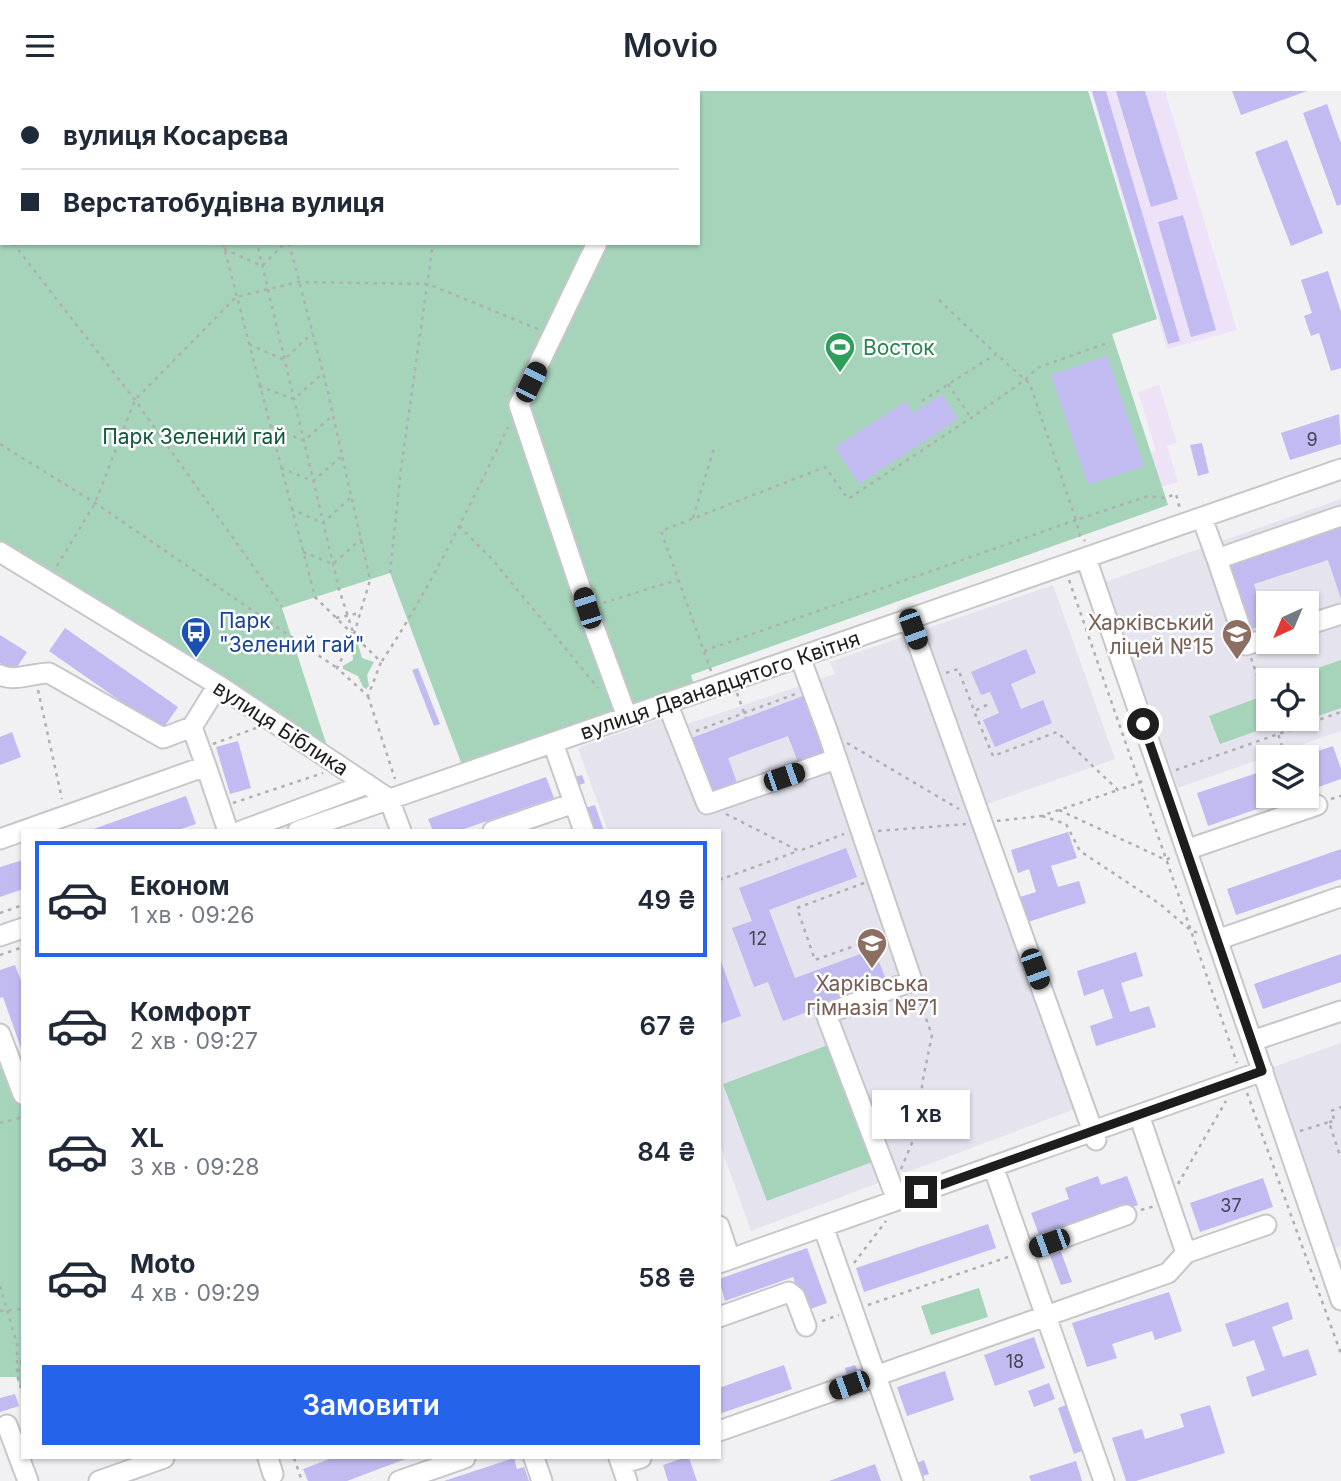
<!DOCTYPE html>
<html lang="uk">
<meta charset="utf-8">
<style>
body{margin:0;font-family:Inter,sans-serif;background:#f2f2f3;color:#1f2937;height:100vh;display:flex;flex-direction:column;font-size:26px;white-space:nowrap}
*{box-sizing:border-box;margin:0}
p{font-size:23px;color:#747a83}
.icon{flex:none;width:38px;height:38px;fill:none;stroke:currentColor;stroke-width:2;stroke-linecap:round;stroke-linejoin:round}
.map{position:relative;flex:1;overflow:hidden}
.sheet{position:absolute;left:21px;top:738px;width:700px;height:630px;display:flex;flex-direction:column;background:#fff;border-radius:0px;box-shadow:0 2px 5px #0004}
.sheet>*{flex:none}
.hud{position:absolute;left:0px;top:0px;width:700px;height:154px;box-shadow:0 2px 5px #0004;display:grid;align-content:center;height:154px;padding:0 21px;background:#fff}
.needle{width:46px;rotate:224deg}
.controls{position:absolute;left:1256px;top:500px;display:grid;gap:14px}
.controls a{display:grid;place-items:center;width:63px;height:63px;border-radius:0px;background:#fff;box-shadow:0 2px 5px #0004;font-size:35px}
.end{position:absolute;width:32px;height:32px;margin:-16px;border:9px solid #1d1d1e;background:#fff;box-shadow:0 0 0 4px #fff}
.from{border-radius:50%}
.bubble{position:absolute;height:49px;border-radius:0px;background:#fff;box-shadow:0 2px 5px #0004;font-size:23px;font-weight:600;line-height:49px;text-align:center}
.car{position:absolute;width:21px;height:42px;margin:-21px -10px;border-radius:9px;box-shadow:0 0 5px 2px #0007;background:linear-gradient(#222 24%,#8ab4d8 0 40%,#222 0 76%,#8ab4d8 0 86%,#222 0)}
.hud b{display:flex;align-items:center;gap:24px;height:66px;font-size:26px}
.hud b+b{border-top:2px solid #e0e1e3}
.hud i{width:18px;height:18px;background:#1f2937}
ul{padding:12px 0 0;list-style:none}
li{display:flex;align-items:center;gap:21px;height:116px;margin:0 14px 10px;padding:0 7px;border:4px solid transparent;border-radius:0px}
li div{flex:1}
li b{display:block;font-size:26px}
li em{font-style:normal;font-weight:600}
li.selected{border-color:#2563eb}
li>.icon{width:63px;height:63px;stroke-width:1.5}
.primary-button{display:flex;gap:14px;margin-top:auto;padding:14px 21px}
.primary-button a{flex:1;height:80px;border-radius:0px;background:#2563eb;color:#fff;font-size:28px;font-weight:600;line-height:80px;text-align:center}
header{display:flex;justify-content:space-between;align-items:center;height:91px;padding:0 21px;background:#fff;font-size:32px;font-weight:600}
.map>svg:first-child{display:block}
</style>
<header><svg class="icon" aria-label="menu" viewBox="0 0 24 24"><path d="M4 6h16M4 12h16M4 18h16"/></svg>Movio<svg class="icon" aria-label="search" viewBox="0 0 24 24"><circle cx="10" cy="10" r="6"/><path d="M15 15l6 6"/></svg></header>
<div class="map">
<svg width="1341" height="1390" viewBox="0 0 1341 1390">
<rect width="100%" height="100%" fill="#f1f1f4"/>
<path fill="#eee2f6" d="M1159 294 1177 352 1167 355 1178 391 1161 396 1151 362 1156 360 1138 301Z"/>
<path fill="#ede2f7" d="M1091 0H1165L1237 239 1167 258Z"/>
<path fill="#e5e3ee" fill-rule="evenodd" d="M1341 408V640L1178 697 1105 491ZM1269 513H1307V551H1269ZM1269 590H1307V628H1269Z
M1053 494 1115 668 968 720 1075 1018 751 1140 719 1051V740H608L578 657 671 624 676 637 835 583 830 571Z
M1341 952V1155L1335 1157 1273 976Z"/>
<path fill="#a6d4bb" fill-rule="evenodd" d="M0 0H1088L1157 228 1112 243 1168 414 691 584 697 603 465 682 390 482 282 517 328 658 0 453ZM2 2H698V152H2Z
M354 551 358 553 362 567 374 571 367 584 369 595 366 598 363 596 358 585 343 578V575L353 569 352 554Z
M1341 569V617L1280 638 1276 628H1307V590H1280Z
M1260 606 1271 635 1220 653 1209 625Z
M828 954 872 1071 767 1110 723 993Z
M0 977 14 980 23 1003V1304L17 1286H0Z
M979 1197 988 1226 931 1244 921 1215Z"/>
<path fill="#c1bbf1" d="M1092 0H1106L1180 250 1168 253Z
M1116 0H1145L1178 108 1151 116Z
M1232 0H1307L1241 24Z
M1327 13 1341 52V113L1337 115 1303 22Z
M1287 49 1323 142 1291 155 1255 61Z
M1183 124 1216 239 1191 246 1158 131Z
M1328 180 1341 221V277L1331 280 1319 242 1311 245 1304 225 1312 222 1301 189Z
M1107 265 1144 375 1088 394 1051 284Z
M942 303 958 328 859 393 835 356 906 310 913 322Z
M1339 323 1341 353 1290 369 1281 342Z
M1202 352 1209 382 1198 385 1190 354Z
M1341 431V508L1328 469 1254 493 1267 533 1243 541 1220 471Z
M65 537 178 616 162 639 49 560Z
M0 544 27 561 14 581 0 572Z
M1026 558 1036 582 1011 593 1021 618 1043 609 1052 632 995 656 983 629 999 622 990 601 981 604 971 581Z
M418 577 440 633 434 635 412 579Z
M803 605 826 664 799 674 788 645 728 667 738 694 711 705 689 648Z
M12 641 21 666 0 674V646Z
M238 650 251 697 230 703 216 656Z
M1333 655 1341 678V688L1307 700V667L1301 666Z
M1269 678V705L1291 706 1208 735 1197 702Z
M582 684 585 692 574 696 571 687Z
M546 686 554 707 458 740H433L428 728Z
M186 705 196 733 175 740H88Z
M595 714 604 740H589L581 718Z
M1068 741 1077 767 1051 775 1058 796 1079 790 1086 812 1028 831 1020 806 1036 801 1029 778 1018 782 1011 759Z
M846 757 857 786 769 819 795 887 874 858 887 891 783 930 768 891 754 896 732 837 752 830 739 797Z
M1341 758V788L1236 824 1227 798Z
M23 769V798L0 806V776Z
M1136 861 1143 885 1121 892 1130 921 1149 915 1156 936 1096 955 1090 935 1113 927 1103 898 1084 905 1077 880Z
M1341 863V891L1263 918 1254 893Z
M719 865 741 925 719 933Z
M15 874 23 895 22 960 3 906 0 907V879Z
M1098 1085 1101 1094 1127 1085 1138 1114 1041 1149 1031 1122 1069 1108 1065 1097Z
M1263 1087 1273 1116 1200 1141 1190 1112Z
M988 1133 996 1157 864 1201 856 1177Z
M807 1157 827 1212 805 1220 793 1186 725 1210 719 1188Z
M1060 1158 1072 1191 1061 1194 1049 1162Z
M1169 1201 1182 1240 1155 1249 1152 1240 1112 1253 1117 1267 1087 1276 1072 1232Z
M1288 1211 1293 1228 1272 1236 1283 1266 1308 1258 1317 1284 1252 1306 1246 1286 1265 1279 1254 1249 1233 1256 1225 1233Z
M1034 1246 1045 1277 995 1295 984 1264Z
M784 1274 792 1298 719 1323V1297Z
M855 1274 858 1281 847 1285 845 1277Z
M945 1280 954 1309 907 1325 897 1296Z
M1049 1292 1055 1308 1034 1316 1028 1300Z
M15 1303 19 1315 0 1321V1307Z
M1066 1314 1082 1360 1074 1363 1058 1317Z
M1210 1314 1225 1362 1136 1390H1126L1112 1347 1142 1338 1145 1348 1184 1336 1180 1323Z
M332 1367H408L347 1390H308L303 1378Z
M514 1367 517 1378 524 1376 529 1390H444Z
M683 1367H689L697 1390H668L663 1374Z
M924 1369 929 1383 919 1386 914 1373Z
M1076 1370 1082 1390H1031L1029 1385Z
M875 1373 881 1390H829Z"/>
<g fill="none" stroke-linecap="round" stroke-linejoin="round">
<g stroke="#c7c6ca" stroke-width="23">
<path id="minor" d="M668 2 669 0
M597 152 519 314 587 517 627 626
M1202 427 1217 468
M0 461 218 594 389 708 401 740
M1086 467 1341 1209
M909 528 1096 1049
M1307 534 1341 523
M1269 547 1246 554 1217 468 1341 425
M800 566 827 639 912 890 826 923 897 1109
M0 584C14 591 33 582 49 582L163 647 192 636
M667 612 707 713 836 668
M553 652 584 740
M206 675 192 636 218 594
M241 740 367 693
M298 740 1341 378
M493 740 574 712
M0 748 206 675 228 740
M1186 759 1317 714
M0 845 23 837
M1217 849 1340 806
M0 943 23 1003
M1252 950 1341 920
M993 1075 1104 1390
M719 1135 730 1168
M823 1135 913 1390
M1024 1161 1126 1124
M1186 1162 1266 1134
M719 1172 1263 980
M719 1226 789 1201 795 1206 806 1235
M7 1334 28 1390
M719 1340 1168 1182 1186 1162 1139 1024
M268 1367 273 1383
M534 1367 542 1390
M619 1367 627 1390
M621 1373 641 1367
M99 1390 164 1367
M399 1390 465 1367"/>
</g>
<path stroke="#afafb1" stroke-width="2.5" stroke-dasharray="3.5 5" stroke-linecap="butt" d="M185 0V2
M216 0 217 2
M250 0 251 2
M64 2 65 0
M454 2V0
M0 130 2 127
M0 133H2
M0 136 2 138
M13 152 135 309 282 516
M223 152 315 506 381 571 368 605 337 577 354 544 339 498 257 152
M289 152 327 297 370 489 354 543
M224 158 262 175 285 152
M939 209 996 263
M249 253 284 269 312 242
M948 293 971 327
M259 295 294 308 323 282
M922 310 996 263 1030 293 1076 429 1148 405 1165 407 1176 403 1180 418
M270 335 304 350 333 324
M0 353 95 412 337 577
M281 377 313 390 342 365
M291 418 323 432 351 406
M693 427 715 354
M459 435 492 468 598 597
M303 461 333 473 361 448
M57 475 95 412 135 309 236 206 298 191 428 193 538 238
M390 482 401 378 433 152
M1069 489 1237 972
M603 512 677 489
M336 527 360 522
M704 560 1076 429 1080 445 1085 450
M1251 567 1269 618
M382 570C431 496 469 416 508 336
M711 580 661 440 825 376 848 408 971 327 1025 289 1037 277 1107 252
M946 582 958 578 974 619
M38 599 62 708
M737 602 746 627
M368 605 395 688
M987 614 974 620 993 665 1057 641 1118 699 1146 689
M1273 628 1284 661
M696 640 798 602
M847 652 959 718
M213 653 256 637
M1176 679 1341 621
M1331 708 1341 705
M233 712 323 682
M1059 719 1166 769 1173 765
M726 723 799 760 844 743
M1042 725 1066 733 1080 760 1160 813 1190 839 1198 842
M997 730 1041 725 1118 699
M878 740 966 733
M719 789 798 760
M864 792 797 817 815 869 882 845
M0 822 23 814
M0 864 23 856
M1247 1002 1341 1263
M1329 1031 1335 1030 1331 1020 1341 1016
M0 1032 23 1026
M1300 1040 1329 1031 1340 1065
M901 1078 922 1028V993L932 944 918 906
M1178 1093 1226 1010
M1141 1119 1155 1115
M854 1172 886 1130
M0 1195 17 1253V1284L23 1304
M868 1214 1008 1166
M0 1220 23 1218
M822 1230 839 1224
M18 1281 23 1265
M294 1367 302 1390"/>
<use href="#minor" stroke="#fff" stroke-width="19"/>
</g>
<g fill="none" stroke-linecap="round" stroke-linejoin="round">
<path stroke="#1d1d1e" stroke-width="9" d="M921 1101 1262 980 1143 633"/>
</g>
<defs>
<g id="stadium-pin" transform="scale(1.575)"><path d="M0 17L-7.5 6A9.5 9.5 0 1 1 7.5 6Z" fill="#2e9e5b" stroke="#fff"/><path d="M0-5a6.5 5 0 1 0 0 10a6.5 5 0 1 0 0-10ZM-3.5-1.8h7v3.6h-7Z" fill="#fff"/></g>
<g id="bus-pin" transform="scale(1.575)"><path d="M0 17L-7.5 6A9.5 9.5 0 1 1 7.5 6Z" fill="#1a4fb4" stroke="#fff"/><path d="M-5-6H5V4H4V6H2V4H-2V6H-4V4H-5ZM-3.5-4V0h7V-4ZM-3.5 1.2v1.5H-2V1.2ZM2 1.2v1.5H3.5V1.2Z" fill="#fff"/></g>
<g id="school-pin" transform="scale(1.575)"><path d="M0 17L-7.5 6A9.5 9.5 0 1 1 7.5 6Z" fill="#8d6e63" stroke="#fff"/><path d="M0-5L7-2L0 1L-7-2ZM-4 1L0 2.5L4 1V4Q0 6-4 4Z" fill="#fff"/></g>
</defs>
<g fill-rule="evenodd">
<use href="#stadium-pin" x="840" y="256"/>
<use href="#bus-pin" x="196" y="541"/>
<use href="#school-pin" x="1237" y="543"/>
<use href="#school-pin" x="872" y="852"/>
</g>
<g text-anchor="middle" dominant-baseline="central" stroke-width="5" stroke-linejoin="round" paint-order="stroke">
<g font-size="18" fill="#464453">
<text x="1312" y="348">9</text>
<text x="758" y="847">12</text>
<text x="1231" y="1114">37</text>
<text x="1015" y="1270">18</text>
</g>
<g font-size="21" fill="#27864d" stroke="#fff" text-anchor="start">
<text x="863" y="256">Восток</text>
</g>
<g font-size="21" fill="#11593c" stroke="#fff">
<text x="194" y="345">Парк Зелений гай</text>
</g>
<g font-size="21" fill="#164399" stroke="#fff" text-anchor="start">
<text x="219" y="529">Парк<tspan x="219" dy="24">"Зелений гай"</tspan></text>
</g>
<g font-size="21" fill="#785e54" stroke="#fff" text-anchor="end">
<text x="1214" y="531">Харківський<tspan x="1214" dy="24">ліцей №15</tspan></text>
<text x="872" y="892" text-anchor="middle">Харківська<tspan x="872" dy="24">гімназія №71</tspan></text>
</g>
<g font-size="21" fill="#1d1d1e" stroke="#fff">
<text transform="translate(720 594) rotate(-19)">вулиця Дванадцятого Квітня</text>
<text transform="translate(281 637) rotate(33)">вулиця Біблика</text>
</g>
</g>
</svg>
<div class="controls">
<a><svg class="needle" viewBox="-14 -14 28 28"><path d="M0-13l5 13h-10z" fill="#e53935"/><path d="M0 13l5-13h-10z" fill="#747a83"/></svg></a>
<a><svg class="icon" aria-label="locate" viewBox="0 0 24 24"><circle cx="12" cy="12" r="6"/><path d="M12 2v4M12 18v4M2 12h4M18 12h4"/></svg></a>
<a><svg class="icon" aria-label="layers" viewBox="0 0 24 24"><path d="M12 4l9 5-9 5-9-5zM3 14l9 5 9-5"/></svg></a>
</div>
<i class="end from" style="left:1143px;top:633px"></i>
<i class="end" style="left:921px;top:1101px"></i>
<div class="bubble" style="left:872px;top:999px;width:98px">1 хв</div>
<i class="car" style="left:531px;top:291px;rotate:26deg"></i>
<i class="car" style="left:587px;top:517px;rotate:342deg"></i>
<i class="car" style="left:913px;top:538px;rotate:160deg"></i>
<i class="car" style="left:784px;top:686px;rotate:71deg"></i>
<i class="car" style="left:1035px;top:878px;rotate:160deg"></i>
<i class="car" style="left:1049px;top:1152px;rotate:250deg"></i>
<i class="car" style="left:849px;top:1294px;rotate:250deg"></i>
<div class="hud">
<b><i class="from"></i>вулиця Косарєва</b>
<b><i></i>Верстатобудівна вулиця</b>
</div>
<section class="sheet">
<ul>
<li class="selected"><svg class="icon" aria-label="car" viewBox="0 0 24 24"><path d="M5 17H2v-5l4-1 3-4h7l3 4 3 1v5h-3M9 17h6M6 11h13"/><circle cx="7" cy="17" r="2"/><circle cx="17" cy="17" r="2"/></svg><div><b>Економ</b><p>1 хв · 09:26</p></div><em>49 ₴</em></li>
<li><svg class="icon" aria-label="car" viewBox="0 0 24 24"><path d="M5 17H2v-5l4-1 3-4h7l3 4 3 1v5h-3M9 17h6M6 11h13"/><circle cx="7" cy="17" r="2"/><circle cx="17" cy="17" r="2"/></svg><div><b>Комфорт</b><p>2 хв · 09:27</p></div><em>67 ₴</em></li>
<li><svg class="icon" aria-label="car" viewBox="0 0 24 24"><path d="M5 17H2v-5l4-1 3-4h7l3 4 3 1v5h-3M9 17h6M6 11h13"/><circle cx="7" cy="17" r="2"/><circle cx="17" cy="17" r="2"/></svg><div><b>XL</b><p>3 хв · 09:28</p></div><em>84 ₴</em></li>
<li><svg class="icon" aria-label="car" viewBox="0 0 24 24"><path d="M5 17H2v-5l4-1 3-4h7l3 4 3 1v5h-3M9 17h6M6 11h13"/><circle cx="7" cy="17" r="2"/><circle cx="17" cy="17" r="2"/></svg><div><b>Moto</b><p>4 хв · 09:29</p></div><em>58 ₴</em></li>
</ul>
<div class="primary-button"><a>Замовити</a></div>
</section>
</div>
